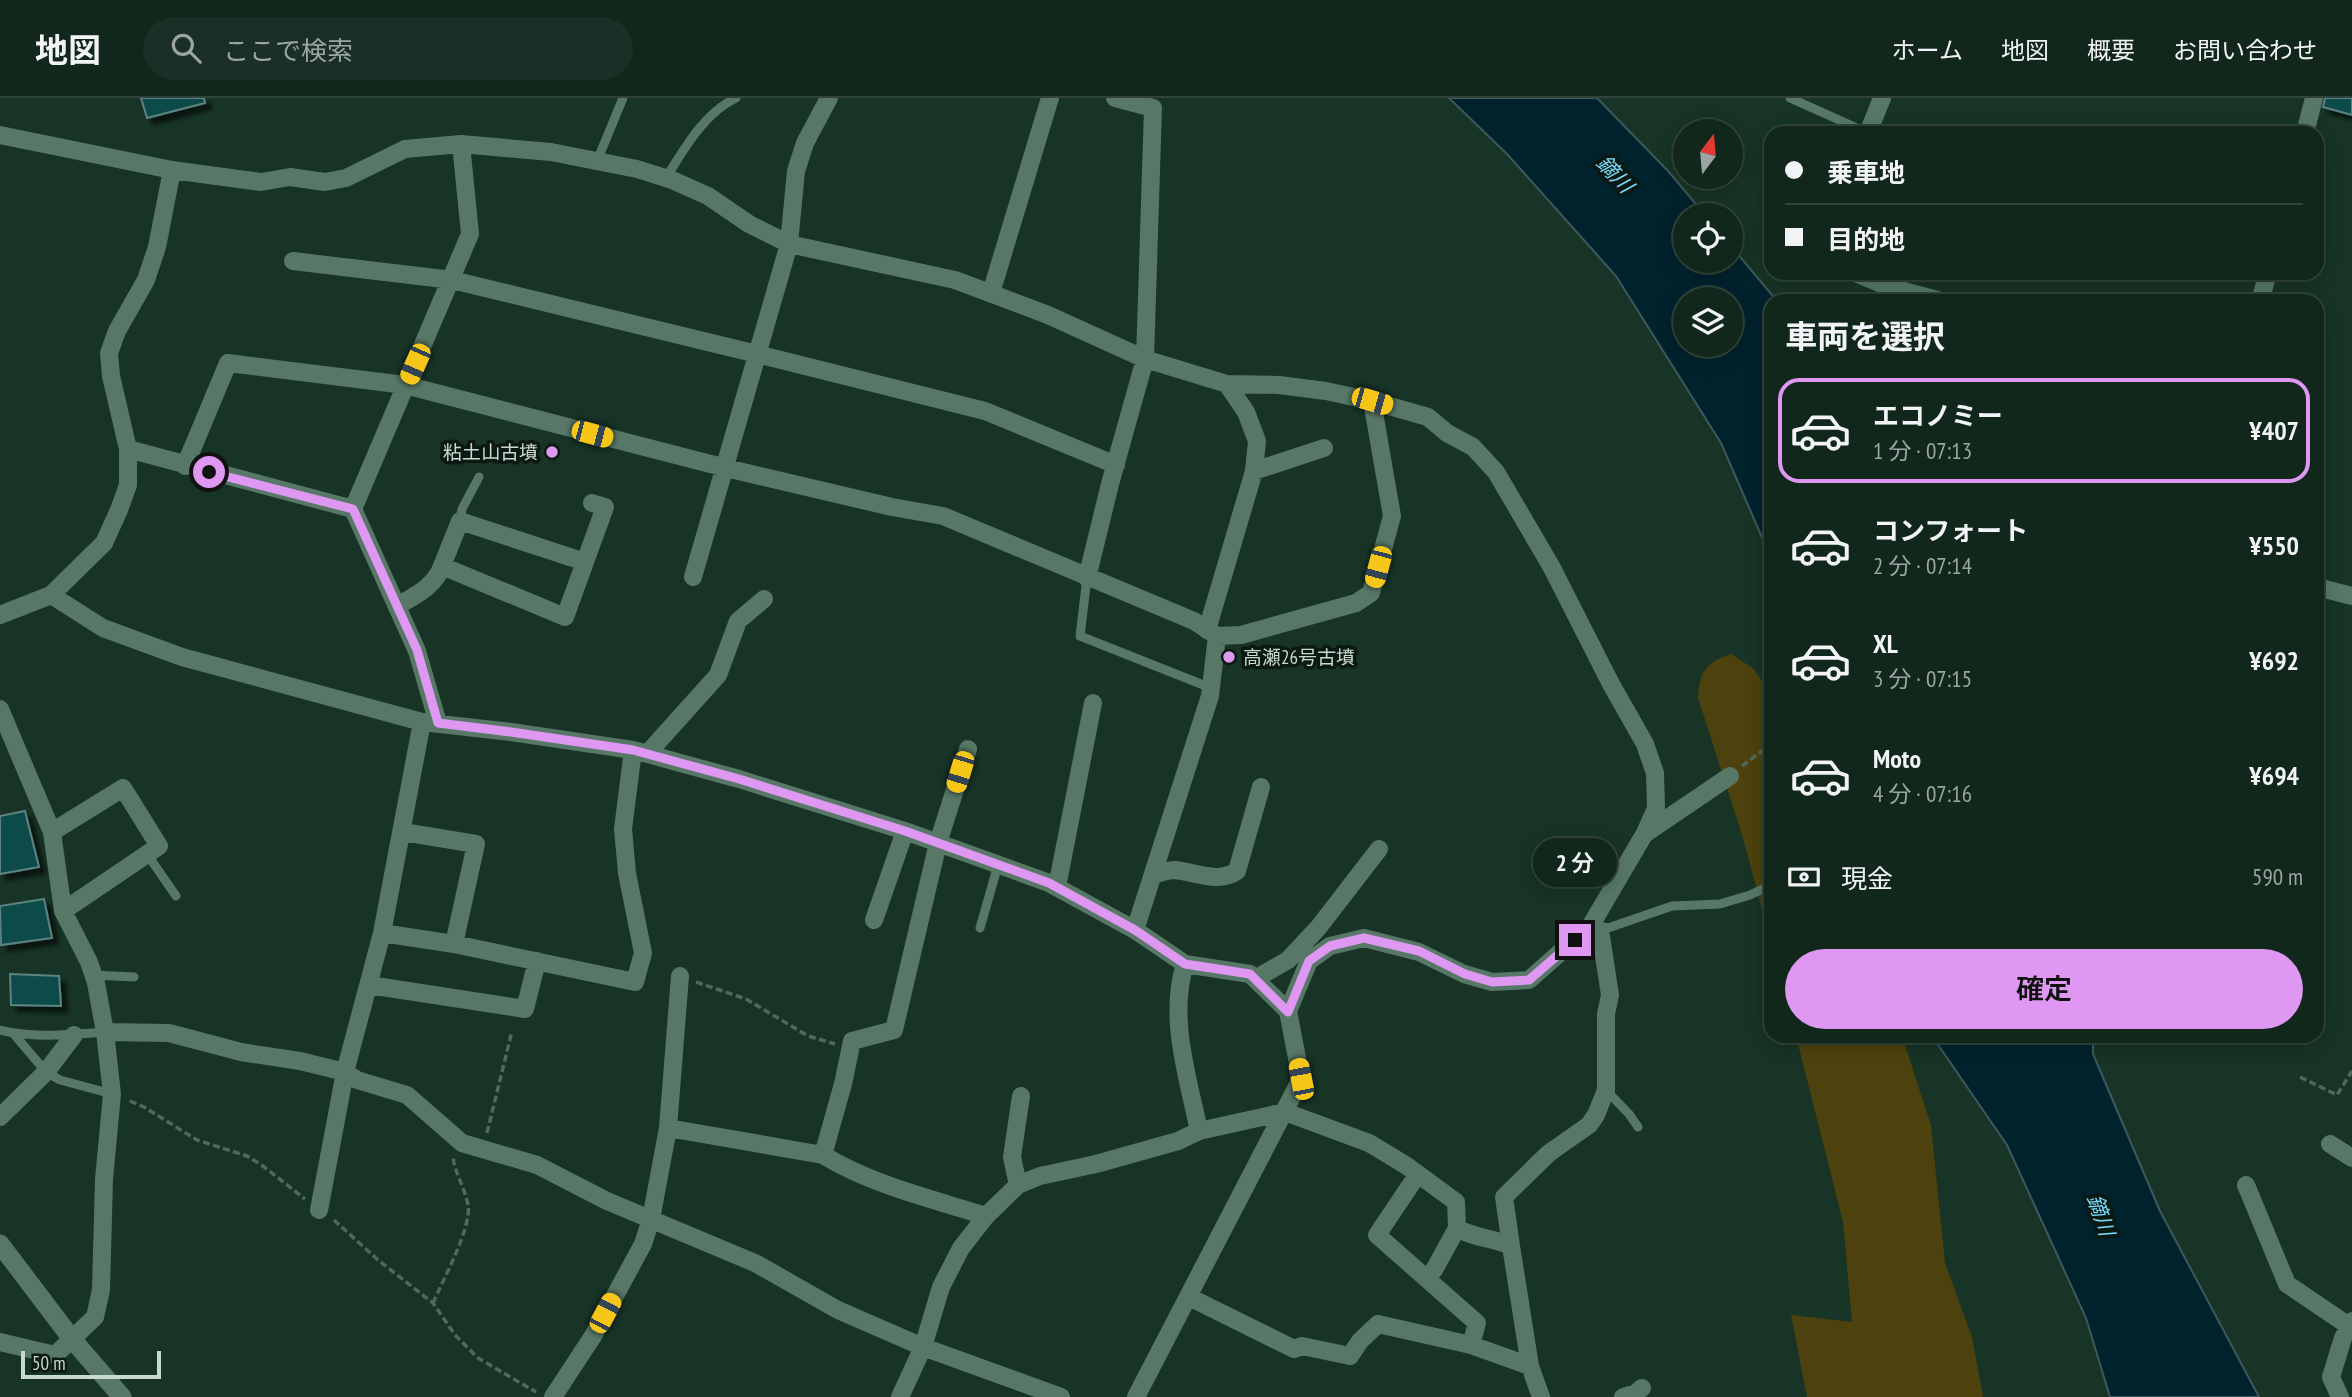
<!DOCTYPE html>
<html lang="ja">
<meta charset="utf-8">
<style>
body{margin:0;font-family:"PT Sans Narrow","Noto Sans JP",sans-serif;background:#1a2f25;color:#f1f3f6;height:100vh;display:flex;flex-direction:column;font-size:26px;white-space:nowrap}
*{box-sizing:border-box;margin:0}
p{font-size:23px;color:#9ca5a3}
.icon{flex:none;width:38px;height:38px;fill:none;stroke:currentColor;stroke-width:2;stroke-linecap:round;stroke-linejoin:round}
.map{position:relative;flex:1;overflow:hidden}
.side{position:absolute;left:1764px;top:196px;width:560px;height:749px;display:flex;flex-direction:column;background:#11271c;border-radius:21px;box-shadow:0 4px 18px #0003,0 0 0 2px #30443b}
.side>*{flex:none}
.hud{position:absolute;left:1764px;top:28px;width:560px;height:154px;border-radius:21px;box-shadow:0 4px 18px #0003,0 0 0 2px #30443b;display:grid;align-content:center;height:154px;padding:0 21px;background:#11271c}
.needle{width:46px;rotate:16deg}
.fabs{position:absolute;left:1673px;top:21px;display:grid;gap:14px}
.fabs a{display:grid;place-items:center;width:70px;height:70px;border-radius:50%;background:#11271c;box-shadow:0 4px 18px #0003,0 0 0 2px #30443b;font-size:35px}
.scale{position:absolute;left:21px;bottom:18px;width:140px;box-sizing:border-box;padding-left:7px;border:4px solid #c8d9cf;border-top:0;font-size:19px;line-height:24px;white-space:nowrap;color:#c8d9cf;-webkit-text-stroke:5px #0c1912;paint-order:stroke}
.end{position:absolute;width:32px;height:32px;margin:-16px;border:9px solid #de98f2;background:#111;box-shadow:0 0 0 4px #111}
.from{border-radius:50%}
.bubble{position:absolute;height:49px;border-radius:24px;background:#11271c;box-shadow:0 4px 18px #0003,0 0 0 2px #30443b;font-size:23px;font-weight:600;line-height:49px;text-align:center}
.car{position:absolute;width:21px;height:42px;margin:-21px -10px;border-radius:9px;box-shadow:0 0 5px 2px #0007;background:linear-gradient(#f5c518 24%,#345 0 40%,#f5c518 0 76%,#345 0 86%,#f5c518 0)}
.hud b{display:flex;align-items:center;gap:24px;height:66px;font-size:26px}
.hud b+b{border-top:2px solid #30443b}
.hud i{width:18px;height:18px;background:#f1f3f6}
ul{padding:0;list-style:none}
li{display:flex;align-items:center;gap:21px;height:105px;margin:0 14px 10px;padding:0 7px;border:4px solid transparent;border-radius:21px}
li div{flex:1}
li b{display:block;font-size:26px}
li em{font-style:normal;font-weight:600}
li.active{border-color:#de98f2}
li>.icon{width:63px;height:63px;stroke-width:1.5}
h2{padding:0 21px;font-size:32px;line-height:84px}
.pay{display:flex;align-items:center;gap:18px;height:77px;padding:0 21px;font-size:26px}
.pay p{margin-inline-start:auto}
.primary-button{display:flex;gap:14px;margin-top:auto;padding:14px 21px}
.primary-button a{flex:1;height:80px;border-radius:42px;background:#de98f2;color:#111;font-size:28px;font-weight:600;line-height:80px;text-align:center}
header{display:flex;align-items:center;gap:42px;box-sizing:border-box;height:98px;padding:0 35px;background:#11271c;border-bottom:2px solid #30443b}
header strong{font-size:33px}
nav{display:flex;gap:38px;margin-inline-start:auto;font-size:24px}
.search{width:490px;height:63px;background:#1a2f25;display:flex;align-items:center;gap:18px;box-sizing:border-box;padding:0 24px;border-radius:38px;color:#9ca5a3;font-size:26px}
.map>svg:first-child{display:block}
</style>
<header>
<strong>地図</strong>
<div class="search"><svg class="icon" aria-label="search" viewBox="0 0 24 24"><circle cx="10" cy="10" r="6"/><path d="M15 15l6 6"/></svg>ここで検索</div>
<nav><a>ホーム</a><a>地図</a><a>概要</a><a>お問い合わせ</a></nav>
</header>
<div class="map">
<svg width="2352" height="1299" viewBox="0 0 2352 1299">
<defs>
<filter id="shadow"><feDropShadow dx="6" dy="6" stdDeviation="2" flood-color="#0009"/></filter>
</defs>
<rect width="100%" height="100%" fill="#173426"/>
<path fill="#4d420d" d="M1731 556 1754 571 1771 597V844L1743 740 1698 600C1700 573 1705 565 1731 556Z
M1796 938H1902L1931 1027 1945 1165 1972 1239 1983 1299H1807L1791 1217 1852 1224 1843 1124Z"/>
<path fill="#00222d" stroke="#3c595e" stroke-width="2" fill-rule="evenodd" d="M1449 0H1597L1669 74 1705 117H1685V163H1731V148L1777 203H1771V460L1721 345 1616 178 1507 56ZM1685 201H1731V247H1685Z
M1932 938H2093V956L2160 1113 2259 1299H2110L2086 1220 2007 1047Z"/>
<path fill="#104c4b" stroke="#5b8381" stroke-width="2" filter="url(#shadow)" d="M141 0H204L205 5 147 20Z
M2325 0H2352V17L2323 9Z
M25 713 39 769 0 776V718Z
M44 801 52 840 1 847 0 808Z
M10 876 59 878 61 908 11 907Z"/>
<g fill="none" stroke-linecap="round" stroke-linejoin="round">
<path stroke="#4f695c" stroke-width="3.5" stroke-dasharray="7 3.5" stroke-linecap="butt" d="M1742 668 1771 646
M696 884 746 901 808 938 835 946
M2300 979 2337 997 2352 973
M130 1003 144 1009 197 1042 247 1058 263 1068 305 1101
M487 1035 512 933
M334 1122 378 1162 433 1205 455 1237 478 1260 536 1294
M433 1205C443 1182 472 1129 468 1107 465 1090 455 1076 453 1059"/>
<path stroke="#587867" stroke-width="9" d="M1790 0 1868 35
M597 63 623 0
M666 80C684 51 704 15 736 0
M460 423 462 411 479 379
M1087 480 1080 538 1211 590
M147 756 176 798
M1593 827 1608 830 1672 808 1720 806 1750 797 1771 787
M980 830 998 767
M93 877 134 879
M0 932C33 940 71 937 105 934
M13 935 46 974 60 982 112 996
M1606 992 1629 1016 1638 1029"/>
<path stroke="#587867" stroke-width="18" d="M1868 35 1882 0
M2305 35 2314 0
M0 37 172 72 261 84 290 79 325 84 346 80 405 51 461 46 551 54 637 71 672 82 708 98 749 126 789 146 955 182 1048 217 1145 261 1227 286 1279 287 1326 293 1372 303 1428 319 1447 335 1473 349 1496 374 1551 468 1611 586 1645 646 1655 675 1656 710 1645 735 1591 827 1529 882 1492 884 1464 876 1419 854 1364 840 1330 848 1309 863 1288 913 1301 981 1136 1299
M293 163 452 182 757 256 985 313 1116 367
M1855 175 1889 189 1941 203
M991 195 1050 0
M2260 203 2268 175
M128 351 353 411 417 553 438 625
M185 368 228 265 405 287 726 370 892 409 943 418 1194 523 1217 538 1241 537 1356 505 1371 495 1392 418 1372 303
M1254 373 1324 350
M353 411 470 136 461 46
M442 468 460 423 585 464
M693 479 789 146 796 73 805 45 829 0
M1087 480 1110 386 1145 261 1153 10 1115 0
M2317 489 2352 498
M51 497 103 530 182 559 422 624 511 634 633 652 739 681 905 733 1049 785 1135 832 1185 866 1250 876 1288 913
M399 507C416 497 435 488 442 468L565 519 605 409 592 405
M0 517 51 497 104 445 119 412 128 387V351L111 278 109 255 117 233 146 182 157 149 172 72
M1207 532 1254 373 1257 343 1246 314 1227 286
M0 611 52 734 63 813 89 864 96 885 105 934 112 996 104 1081 101 1192 95 1219 55 1257 0 1244
M968 651 938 745 894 932 852 943 843 986 823 1057C872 1087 932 1101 986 1118
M647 656 718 577 738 523 764 501
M52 734 123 690 159 748 63 813
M403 734 476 746 454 846
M1646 735 1730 678
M1153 777C1160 775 1167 772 1175 772 1196 774 1218 786 1237 773L1261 689
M1057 789 1093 605
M874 822 905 733
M1135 832 1210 598 1217 538
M382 835 454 846 635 884 643 855 627 775 623 731 633 652
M1185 866C1168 920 1188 979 1199 1033
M680 878 668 1030 823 1057
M1255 881 1288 862 1318 830 1379 751
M369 887 525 911 537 863
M105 934 169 935 241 954 300 963 345 974 357 982 407 997 462 1045 537 1067 607 1103 755 1165 838 1212 923 1249 1061 1299
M0 1019 46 974 74 937
M2330 1046 2352 1060
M1418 1076 1377 1137 1477 1225 1471 1247
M1018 1087 1012 1059 1021 998
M2246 1087 2287 1186 2349 1228
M319 1112 345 974 382 835 422 624
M1511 1148 1504 1099 1549 1055 1589 1027 1596 1017 1606 992V916L1610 897 1601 838 1591 827
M1427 1179 1434 1172 1457 1130
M1189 1199 1294 1251 1302 1248 1350 1258 1360 1243 1378 1226 1471 1247 1530 1268
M553 1299 593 1238 643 1146 651 1121 668 1030
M900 1299 923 1249 941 1189 961 1150 986 1118 1018 1087 1040 1078 1096 1066 1178 1043 1199 1033 1285 1014 1369 1045 1407 1068 1456 1104 1457 1130C1473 1140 1493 1140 1511 1148L1530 1268 1541 1299
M1623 1299 1636 1295 1642 1290
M2340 1299 2331 1279 2343 1240 2352 1223"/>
<path stroke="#587867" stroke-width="19" d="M0 1146 72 1241 122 1299"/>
</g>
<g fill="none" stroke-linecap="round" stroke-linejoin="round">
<path stroke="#de98f2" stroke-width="9" d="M209 374 353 411 417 552 438 625 511 634 633 652 739 681 905 733 1049 785 1135 832 1185 866 1250 876 1288 914 1309 863 1330 848 1364 840 1419 853 1465 876 1492 884 1529 882 1575 842"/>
</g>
<g fill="#de98f2" stroke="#0c1912" stroke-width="2.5">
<circle cx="552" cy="354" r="7"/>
<circle cx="1229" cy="559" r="7"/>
</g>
<g text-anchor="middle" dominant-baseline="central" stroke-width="7" stroke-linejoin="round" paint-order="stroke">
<g font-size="19" fill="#c8d9cf" stroke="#0c1912" text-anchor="end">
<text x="538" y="354">粘土山古墳</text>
<text x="1243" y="559" text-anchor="start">高瀬26号古墳</text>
</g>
<g font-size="21" font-style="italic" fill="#79d9fc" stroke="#0c1912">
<text transform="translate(1615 76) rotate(47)">鏑川</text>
<text transform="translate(2101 1117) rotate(71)">鏑川</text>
</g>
</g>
</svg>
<div class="fabs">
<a><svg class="needle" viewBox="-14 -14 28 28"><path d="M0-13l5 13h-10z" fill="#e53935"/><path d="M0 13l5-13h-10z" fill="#9ca5a3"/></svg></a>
<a><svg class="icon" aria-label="locate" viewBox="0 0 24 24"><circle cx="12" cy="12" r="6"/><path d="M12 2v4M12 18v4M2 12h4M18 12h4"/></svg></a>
<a><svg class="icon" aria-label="layers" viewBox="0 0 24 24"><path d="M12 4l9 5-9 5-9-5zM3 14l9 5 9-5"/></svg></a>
</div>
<div class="scale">50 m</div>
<i class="end from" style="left:209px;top:374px"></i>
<i class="end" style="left:1575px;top:842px"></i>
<div class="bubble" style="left:1533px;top:740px;width:84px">2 分</div>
<i class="car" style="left:415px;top:266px;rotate:204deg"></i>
<i class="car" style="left:1372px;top:303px;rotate:106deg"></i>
<i class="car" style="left:592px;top:336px;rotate:105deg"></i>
<i class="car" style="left:1378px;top:469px;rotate:195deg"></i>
<i class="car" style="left:960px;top:674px;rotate:197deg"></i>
<i class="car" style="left:1301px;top:981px;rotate:349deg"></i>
<i class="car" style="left:605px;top:1215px;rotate:28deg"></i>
<div class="hud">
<b><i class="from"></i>乗車地</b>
<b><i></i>目的地</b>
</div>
<section class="side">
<h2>車両を選択</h2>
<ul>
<li class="active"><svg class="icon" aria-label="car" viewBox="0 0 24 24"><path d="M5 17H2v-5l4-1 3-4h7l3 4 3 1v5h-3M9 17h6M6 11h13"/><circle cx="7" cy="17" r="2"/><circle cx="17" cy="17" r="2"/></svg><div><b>エコノミー</b><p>1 分 · 07:13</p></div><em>¥407</em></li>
<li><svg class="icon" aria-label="car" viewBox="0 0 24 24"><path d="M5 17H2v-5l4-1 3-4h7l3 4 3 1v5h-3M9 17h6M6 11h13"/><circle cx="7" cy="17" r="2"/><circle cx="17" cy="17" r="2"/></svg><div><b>コンフォート</b><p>2 分 · 07:14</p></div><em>¥550</em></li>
<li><svg class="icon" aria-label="car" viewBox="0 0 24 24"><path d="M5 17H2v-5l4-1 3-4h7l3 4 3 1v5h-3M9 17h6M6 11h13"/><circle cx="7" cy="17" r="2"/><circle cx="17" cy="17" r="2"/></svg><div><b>XL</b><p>3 分 · 07:15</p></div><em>¥692</em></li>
<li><svg class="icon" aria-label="car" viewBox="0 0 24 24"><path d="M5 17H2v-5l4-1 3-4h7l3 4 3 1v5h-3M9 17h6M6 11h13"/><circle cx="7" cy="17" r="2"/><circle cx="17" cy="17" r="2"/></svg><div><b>Moto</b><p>4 分 · 07:16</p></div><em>¥694</em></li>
</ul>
<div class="pay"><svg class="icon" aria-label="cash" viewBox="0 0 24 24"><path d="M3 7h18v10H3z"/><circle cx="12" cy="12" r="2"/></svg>現金<p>590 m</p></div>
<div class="primary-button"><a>確定</a></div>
</section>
</div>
